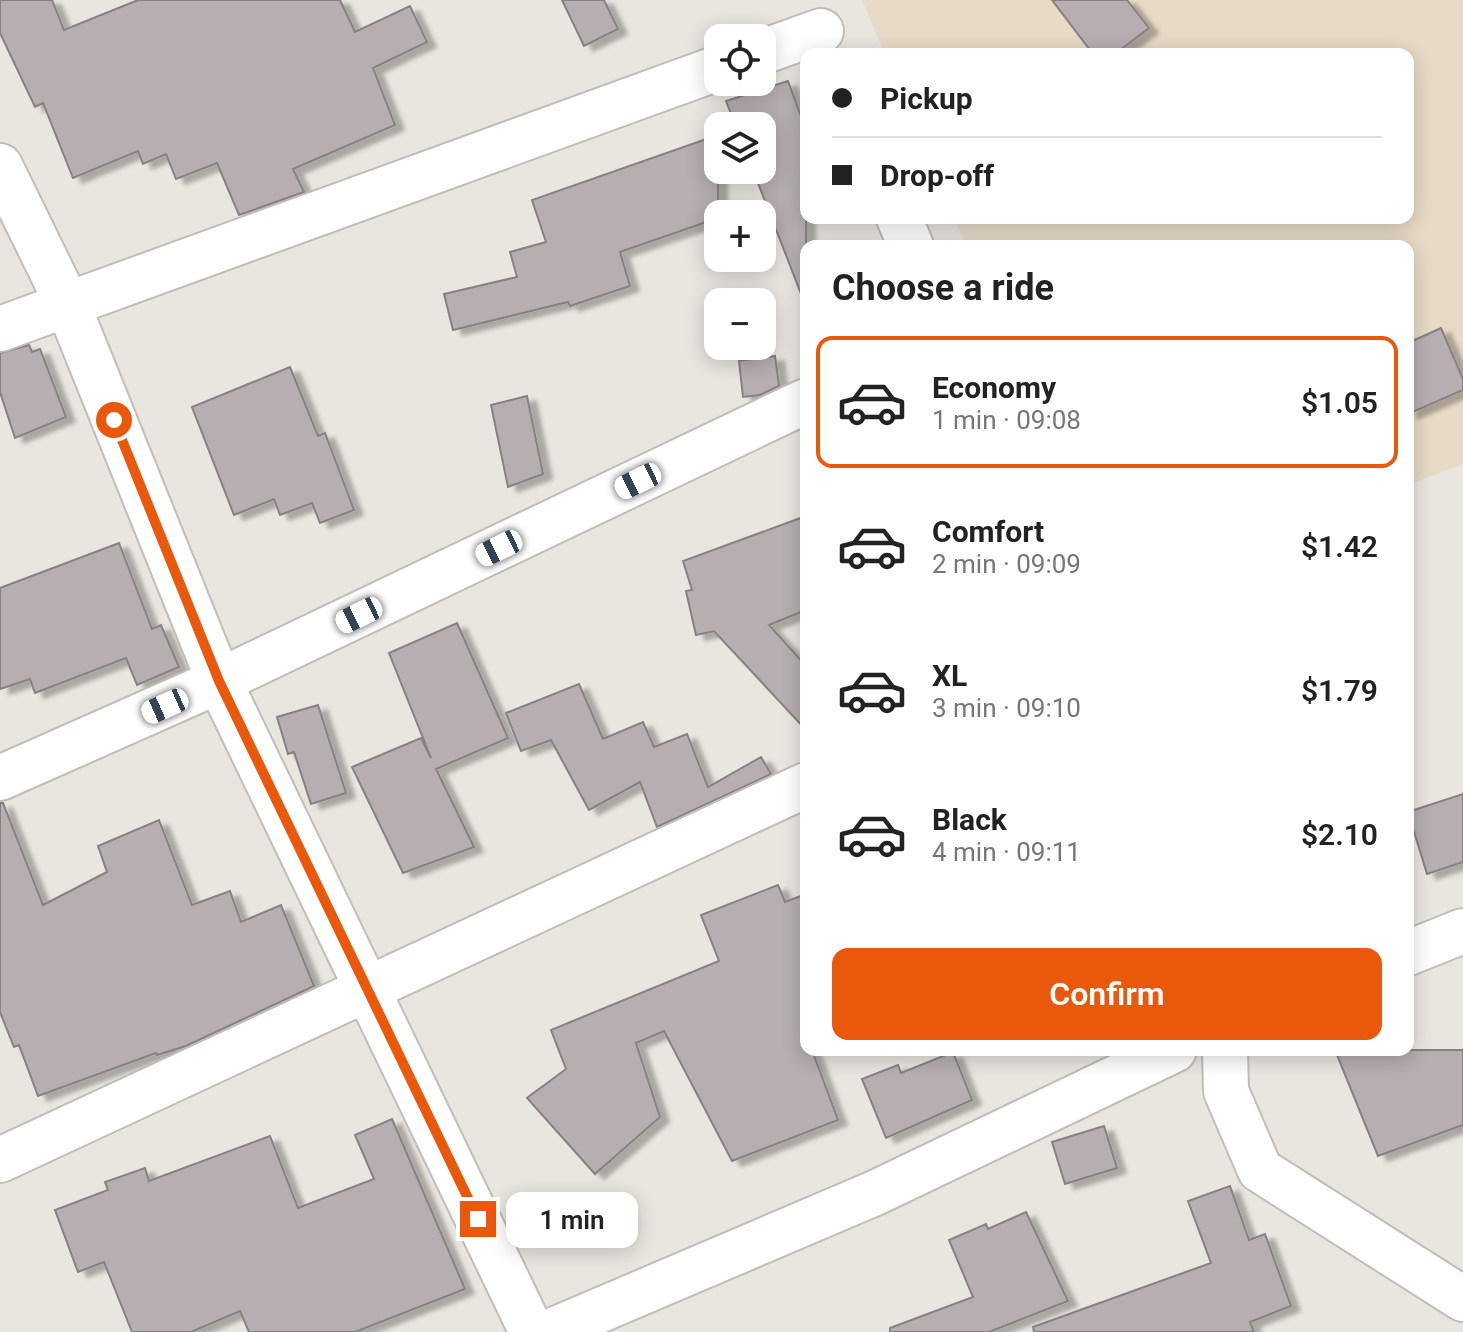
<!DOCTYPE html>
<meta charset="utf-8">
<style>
body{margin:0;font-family:Roboto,sans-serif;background:#f6f6f6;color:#222;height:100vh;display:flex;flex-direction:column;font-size:30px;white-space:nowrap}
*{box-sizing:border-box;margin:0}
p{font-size:26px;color:#767676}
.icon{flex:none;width:44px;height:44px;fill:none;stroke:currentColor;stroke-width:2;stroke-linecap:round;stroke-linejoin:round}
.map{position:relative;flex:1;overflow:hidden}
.details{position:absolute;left:800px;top:240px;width:614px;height:816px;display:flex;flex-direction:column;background:#fff;border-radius:16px;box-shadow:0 4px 20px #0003}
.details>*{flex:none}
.top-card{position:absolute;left:800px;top:48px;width:614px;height:176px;border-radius:16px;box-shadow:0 4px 20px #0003;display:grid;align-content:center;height:176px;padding:0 32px;background:#fff}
.fabs{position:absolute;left:704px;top:24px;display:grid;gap:16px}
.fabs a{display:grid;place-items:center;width:72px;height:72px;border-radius:16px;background:#fff;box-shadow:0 4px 20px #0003;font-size:40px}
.end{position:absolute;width:36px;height:36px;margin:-18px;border:10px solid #ea580c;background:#fff;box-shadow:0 0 0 4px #fff}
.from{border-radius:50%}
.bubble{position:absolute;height:56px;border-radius:16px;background:#fff;box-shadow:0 4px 20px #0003;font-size:26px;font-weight:600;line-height:56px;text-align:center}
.car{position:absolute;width:24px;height:48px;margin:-24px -12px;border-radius:10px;box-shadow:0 0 6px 2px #0007;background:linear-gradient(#fff 24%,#345 0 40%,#fff 0 76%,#345 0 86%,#fff 0)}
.top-card b{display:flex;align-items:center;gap:28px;height:76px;font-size:30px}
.top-card b+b{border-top:2px solid #e0e0e0}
.top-card i{width:20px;height:20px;background:#222}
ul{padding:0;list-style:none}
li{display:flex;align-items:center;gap:24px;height:132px;margin:0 16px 12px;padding:0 16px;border:4px solid transparent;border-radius:16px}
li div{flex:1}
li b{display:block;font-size:30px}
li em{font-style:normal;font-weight:600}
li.on{border-color:#ea580c}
li>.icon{width:72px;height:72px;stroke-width:1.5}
h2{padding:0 32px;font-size:36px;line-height:96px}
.cta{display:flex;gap:16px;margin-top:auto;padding:16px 32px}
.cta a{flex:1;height:92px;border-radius:16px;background:#ea580c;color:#fff;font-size:32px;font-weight:600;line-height:92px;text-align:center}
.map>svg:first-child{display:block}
</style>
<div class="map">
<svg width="1463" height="1332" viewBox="0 0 1463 1332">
<defs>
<filter id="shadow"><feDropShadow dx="9" dy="5" stdDeviation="2" flood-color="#0004"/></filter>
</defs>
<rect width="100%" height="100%" fill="#e9e5df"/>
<path fill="#e7dac6" d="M862 0H1463V464L1408 485V246H966L954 218H1408V54H885Z"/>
<path fill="#b6aeb1" stroke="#888184" stroke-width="2" filter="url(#shadow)" d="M0 0H52L64 30 138 0H340L355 32 410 6 427 42 373 68 395 125 293 169 304 192 239 215 217 163 176 179 166 154 143 164 138 151 73 178 43 103 35 107 0 33Z
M562 0H604L618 29 584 46Z
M1052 0H1127L1149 28 1115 54H1093Z
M788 81 806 130V298L803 299 753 170H762V126H736L726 101Z
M718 135V218L620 252 630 286 570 306 568 302 453 330 444 294 517 277 510 252 546 242 532 200Z
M1441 328 1463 379V390L1408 414V343Z
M29 345 32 352 40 349 66 417 15 438 0 392V353Z
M775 356 779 386 760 395 743 397 739 361Z
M290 367 318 436 325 433 354 510 320 523 312 503 280 515 274 499 234 515 192 407Z
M527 396 543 474 508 487 491 405Z
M806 516V610L769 625 806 666V730L714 631 696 635 686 591 692 590 683 561Z
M119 543 152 629 161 625 179 667 137 685 126 658 35 693 30 679 0 689V588Z
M457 623 508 738 436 769 474 847 403 873 352 767 421 738 431 758 389 653Z
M579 684 603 739 643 722 654 747 687 734 708 787 761 757 771 774 657 827 640 782 589 810 551 740 521 751 506 713Z
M318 705 346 793 311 804 294 752 288 754 277 717Z
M1463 794V862L1427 874 1408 812Z
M0 803H3L43 905 107 872 98 846 159 820 192 905 230 891 241 922 281 905 314 986 186 1046 157 1055 156 1053 38 1096 19 1045 14 1047 0 1012Z
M778 885 785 902 806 894V1050H812L838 1120 732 1161 664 1031 636 1043 660 1117 595 1174 527 1098 566 1069 551 1030 719 961 701 915Z
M1335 1050H1463V1125L1378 1156Z
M953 1052 972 1100 886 1138 862 1079 898 1065 901 1073Z
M392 1119 465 1289 355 1332H249L240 1311 191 1332H132L104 1262 78 1272 55 1210 108 1190 105 1182 145 1168 149 1181 270 1136 298 1208 374 1179 355 1135Z
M1104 1126 1117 1168 1065 1184 1052 1142Z
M1230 1186 1249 1240 1265 1234 1291 1306 1250 1322 1254 1332H1034L1033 1327 1211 1263 1188 1201Z
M1026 1212 1068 1301 989 1332H890V1328L973 1297 949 1240 986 1224 988 1229Z"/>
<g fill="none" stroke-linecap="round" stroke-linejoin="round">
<g stroke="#c1beb8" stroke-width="48">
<path id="minor" d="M762 52 821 31
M0 166 67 303 219 681 532 1332
M899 218 911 246
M0 329 718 68
M0 778 219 681 806 401
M1408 953 1463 931
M1225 1050 1226 1091 1260 1170 1463 1299
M0 1160 806 785
M549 1332 875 1193 1174 1050"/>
</g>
<use href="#minor" stroke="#fff" stroke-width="44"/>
</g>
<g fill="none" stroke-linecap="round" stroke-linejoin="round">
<path stroke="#ea580c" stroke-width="10" d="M114 420 219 681 478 1219"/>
</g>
</svg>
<div class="fabs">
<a><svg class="icon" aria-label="locate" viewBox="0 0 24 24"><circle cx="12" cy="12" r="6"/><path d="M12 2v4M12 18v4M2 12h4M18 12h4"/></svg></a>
<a><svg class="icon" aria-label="layers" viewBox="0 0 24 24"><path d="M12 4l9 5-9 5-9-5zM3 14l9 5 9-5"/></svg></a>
<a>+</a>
<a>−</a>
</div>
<i class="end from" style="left:114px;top:420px"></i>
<i class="end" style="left:478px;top:1219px"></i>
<div class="bubble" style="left:506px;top:1192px;width:132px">1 min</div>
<i class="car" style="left:638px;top:481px;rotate:244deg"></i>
<i class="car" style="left:499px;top:548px;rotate:244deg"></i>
<i class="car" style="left:359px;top:615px;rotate:244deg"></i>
<i class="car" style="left:165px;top:706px;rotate:246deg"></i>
<div class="top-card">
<b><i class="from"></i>Pickup</b>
<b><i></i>Drop-off</b>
</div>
<section class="details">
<h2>Choose a ride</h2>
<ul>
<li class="on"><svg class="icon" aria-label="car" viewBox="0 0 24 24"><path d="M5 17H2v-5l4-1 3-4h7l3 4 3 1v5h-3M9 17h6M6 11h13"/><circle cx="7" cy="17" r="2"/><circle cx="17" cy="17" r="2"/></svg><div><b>Economy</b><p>1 min · 09:08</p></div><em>$1.05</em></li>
<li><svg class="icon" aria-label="car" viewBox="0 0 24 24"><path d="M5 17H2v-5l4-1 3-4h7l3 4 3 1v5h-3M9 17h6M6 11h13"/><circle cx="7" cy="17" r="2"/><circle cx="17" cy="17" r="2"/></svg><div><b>Comfort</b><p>2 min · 09:09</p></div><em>$1.42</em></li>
<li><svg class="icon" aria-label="car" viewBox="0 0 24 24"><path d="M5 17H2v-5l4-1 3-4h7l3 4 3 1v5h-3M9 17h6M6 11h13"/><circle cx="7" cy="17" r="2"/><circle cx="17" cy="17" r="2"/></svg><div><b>XL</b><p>3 min · 09:10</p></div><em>$1.79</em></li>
<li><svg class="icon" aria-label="car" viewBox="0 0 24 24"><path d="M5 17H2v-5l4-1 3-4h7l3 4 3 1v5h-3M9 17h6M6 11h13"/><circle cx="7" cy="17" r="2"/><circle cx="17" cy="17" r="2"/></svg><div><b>Black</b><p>4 min · 09:11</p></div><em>$2.10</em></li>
</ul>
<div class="cta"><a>Confirm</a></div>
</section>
</div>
